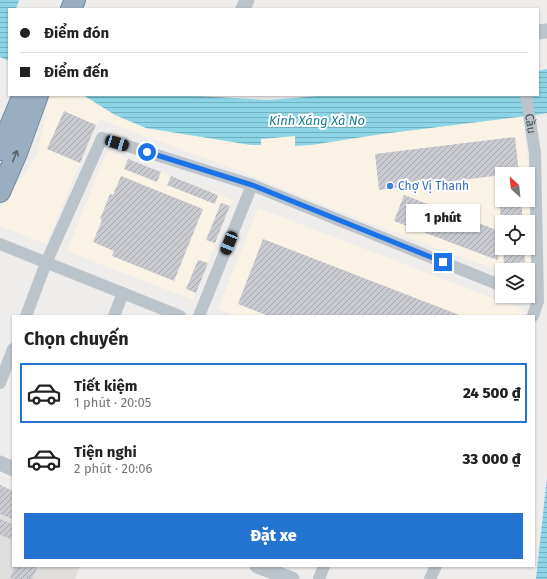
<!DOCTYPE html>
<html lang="vi">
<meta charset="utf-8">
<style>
body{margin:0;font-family:"Fira Sans",sans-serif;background:#f2f2f2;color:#222;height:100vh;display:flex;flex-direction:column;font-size:15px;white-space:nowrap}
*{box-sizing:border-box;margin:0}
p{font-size:13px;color:#767676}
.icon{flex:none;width:22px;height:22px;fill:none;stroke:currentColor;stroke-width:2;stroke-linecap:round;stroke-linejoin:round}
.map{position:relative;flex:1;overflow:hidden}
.drawer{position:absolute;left:12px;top:315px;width:523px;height:252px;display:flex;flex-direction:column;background:#fff;border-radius:0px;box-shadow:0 1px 3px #0004}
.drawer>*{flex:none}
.top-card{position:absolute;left:8px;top:8px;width:531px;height:88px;border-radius:0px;box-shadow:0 1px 3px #0004;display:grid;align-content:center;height:88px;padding:0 12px;background:#fff}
.needle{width:26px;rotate:333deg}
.controls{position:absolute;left:495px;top:167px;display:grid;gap:8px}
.controls a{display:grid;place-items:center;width:40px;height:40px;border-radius:0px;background:#fff;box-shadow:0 1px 3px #0004;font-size:20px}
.end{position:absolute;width:18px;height:18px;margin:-9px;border:5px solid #1a73e8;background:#fff;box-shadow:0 0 0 2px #fff}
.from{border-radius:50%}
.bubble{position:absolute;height:28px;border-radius:0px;background:#fff;box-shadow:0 1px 3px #0004;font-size:13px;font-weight:800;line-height:28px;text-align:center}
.car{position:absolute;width:12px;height:24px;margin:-12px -6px;border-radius:5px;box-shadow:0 0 3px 1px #0007;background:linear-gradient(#222 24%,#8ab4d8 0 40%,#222 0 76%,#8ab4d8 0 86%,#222 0)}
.top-card b{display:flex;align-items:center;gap:14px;height:38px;font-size:15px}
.top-card b+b{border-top:1px solid #e0e0e0}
.top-card i{width:10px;height:10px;background:#222}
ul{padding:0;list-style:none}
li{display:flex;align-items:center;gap:12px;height:60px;margin:0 8px 6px;padding:0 4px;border:2px solid transparent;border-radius:0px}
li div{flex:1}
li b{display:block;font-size:15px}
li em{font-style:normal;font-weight:800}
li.active{border-color:#2374d1}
li>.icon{width:36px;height:36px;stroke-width:1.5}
h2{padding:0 12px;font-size:18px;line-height:48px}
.primary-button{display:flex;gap:8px;margin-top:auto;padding:8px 12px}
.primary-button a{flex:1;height:46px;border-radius:0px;background:#2374d1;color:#fff;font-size:16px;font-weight:800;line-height:46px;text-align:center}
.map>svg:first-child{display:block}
</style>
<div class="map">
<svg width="547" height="579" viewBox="0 0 547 579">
<defs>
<pattern id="water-rules" width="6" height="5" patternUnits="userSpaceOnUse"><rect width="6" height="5" fill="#8bd5e6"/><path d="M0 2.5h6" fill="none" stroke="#73afbd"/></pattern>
<pattern id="building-hatch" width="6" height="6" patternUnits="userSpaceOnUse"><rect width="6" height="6" fill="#cacbd1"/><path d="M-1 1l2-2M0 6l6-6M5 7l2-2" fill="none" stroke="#a6a7ac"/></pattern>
</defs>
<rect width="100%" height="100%" fill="#efecec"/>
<path fill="#faf3e5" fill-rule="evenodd" d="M52 95H83L115 115 146 128 251 145H260L261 139 296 136V146L311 145 382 134 523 117 527 153 529 188 530 277H528V270H502V271L455 255 364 221 245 173 99 119 46 244 0 226V210L7 194 25 175 37 153 43 131 45 112ZM502 174H528V200H502ZM502 222H528V248H502Z
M107 151 233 200 193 300 67 251Z
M258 208 524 310 521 316H236L218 309Z"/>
<path fill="#e0dddd" d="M0 485 13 491V566H80L75 579H0Z"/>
<path fill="url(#water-rules)" d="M0 0H19L16 9H9V61L0 57Z
M547 69V113L543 114 382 134 311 145 295 146V136L261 139V145H251L146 128 115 115 83 95H177L269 100 330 95H538V71Z
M547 477V579H536Z"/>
<path fill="url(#building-hatch)" d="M64 111 96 125 80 163 47 149Z
M515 137 519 173 502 174V175L379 190 375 154Z
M128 159 161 172 157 182 124 169Z
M121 176 203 209 174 281 112 256 114 251 93 242 102 220 100 219 110 194 113 195Z
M171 176 218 195 215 204 167 185Z
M498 180H502V200H521L523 222H501Z
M404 195 502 232V248L497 260 394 221Z
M221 203 230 206 215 243 206 240Z
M263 239 462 316H269L238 304Z
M503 248H524L525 262 504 264Z
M198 260 208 263 196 293 186 289Z
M0 485 13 491 12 519 0 514Z
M0 519 13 524V540L0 535Z
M15 566H38L32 579H10Z"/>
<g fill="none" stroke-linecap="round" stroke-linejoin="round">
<g stroke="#718ba4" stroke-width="22">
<path id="trunk" d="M71 9 75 0
M0 150 23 95
M0 192 17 153 38 95"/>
</g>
<g stroke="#bbc4cb" stroke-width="12">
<path id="s1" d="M526 95 535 153 538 301 533 316"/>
<path d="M0 244 180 316"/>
<path d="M26 316 46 263 102 138 252 185 502 286"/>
<path d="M114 316 123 293"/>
<path d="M199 316 252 185"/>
<path d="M0 383 13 349"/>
<path d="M319 579 324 566"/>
<path d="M430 579 436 566"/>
</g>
<path stroke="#bbc4cb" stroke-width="15" d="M243 9 247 0
M538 32 547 31
M0 463 13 469
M257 566 292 579"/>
<use href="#trunk" stroke="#9aaec2" stroke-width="20"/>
</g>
<defs><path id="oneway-shaft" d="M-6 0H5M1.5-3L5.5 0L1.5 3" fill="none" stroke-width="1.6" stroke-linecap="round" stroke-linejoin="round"/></defs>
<use stroke="#57636d" href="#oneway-shaft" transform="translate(15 156) rotate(-68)"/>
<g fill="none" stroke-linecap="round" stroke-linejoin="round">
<path stroke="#1a73e8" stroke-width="5" d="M147 152 252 185 443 262"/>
</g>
<circle fill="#3f7fe0" stroke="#fff" stroke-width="1.5" cx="390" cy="186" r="4"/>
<g text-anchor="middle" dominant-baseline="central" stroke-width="4" stroke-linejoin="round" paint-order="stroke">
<g font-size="12" fill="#465058" stroke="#fff">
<text stroke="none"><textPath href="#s1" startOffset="29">Cầu</textPath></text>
</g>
<g font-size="12" fill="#366cbe" stroke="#fff" text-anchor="start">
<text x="398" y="186">Chợ Vị Thanh</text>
</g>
<g font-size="13" font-style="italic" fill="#147e95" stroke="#fff">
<text x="317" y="120">Kinh Xáng Xà No</text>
</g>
</g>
</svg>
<div class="controls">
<a><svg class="needle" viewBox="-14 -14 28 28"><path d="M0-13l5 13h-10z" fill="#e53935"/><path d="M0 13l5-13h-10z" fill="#767676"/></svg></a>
<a><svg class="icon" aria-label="locate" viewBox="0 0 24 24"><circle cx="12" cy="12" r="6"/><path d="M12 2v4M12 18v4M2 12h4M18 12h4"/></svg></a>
<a><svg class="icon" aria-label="layers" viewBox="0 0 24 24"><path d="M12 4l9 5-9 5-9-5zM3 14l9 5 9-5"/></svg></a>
</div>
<i class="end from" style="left:147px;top:152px"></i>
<i class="end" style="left:443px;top:262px"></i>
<div class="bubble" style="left:406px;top:204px;width:74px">1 phút</div>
<i class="car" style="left:117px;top:143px;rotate:107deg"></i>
<i class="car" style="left:229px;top:243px;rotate:202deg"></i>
<div class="top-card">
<b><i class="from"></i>Điểm đón</b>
<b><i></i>Điểm đến</b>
</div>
<section class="drawer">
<h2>Chọn chuyến</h2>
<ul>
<li class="active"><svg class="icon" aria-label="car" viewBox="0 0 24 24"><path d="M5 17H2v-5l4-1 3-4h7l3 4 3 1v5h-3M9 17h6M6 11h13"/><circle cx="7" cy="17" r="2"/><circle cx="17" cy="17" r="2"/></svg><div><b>Tiết kiệm</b><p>1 phút · 20:05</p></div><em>24 500 ₫</em></li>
<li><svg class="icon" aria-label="car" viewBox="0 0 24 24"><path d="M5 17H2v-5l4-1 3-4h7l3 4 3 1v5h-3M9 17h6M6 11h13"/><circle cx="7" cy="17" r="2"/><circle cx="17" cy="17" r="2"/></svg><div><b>Tiện nghi</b><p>2 phút · 20:06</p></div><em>33 000 ₫</em></li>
</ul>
<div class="primary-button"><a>Đặt xe</a></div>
</section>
</div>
